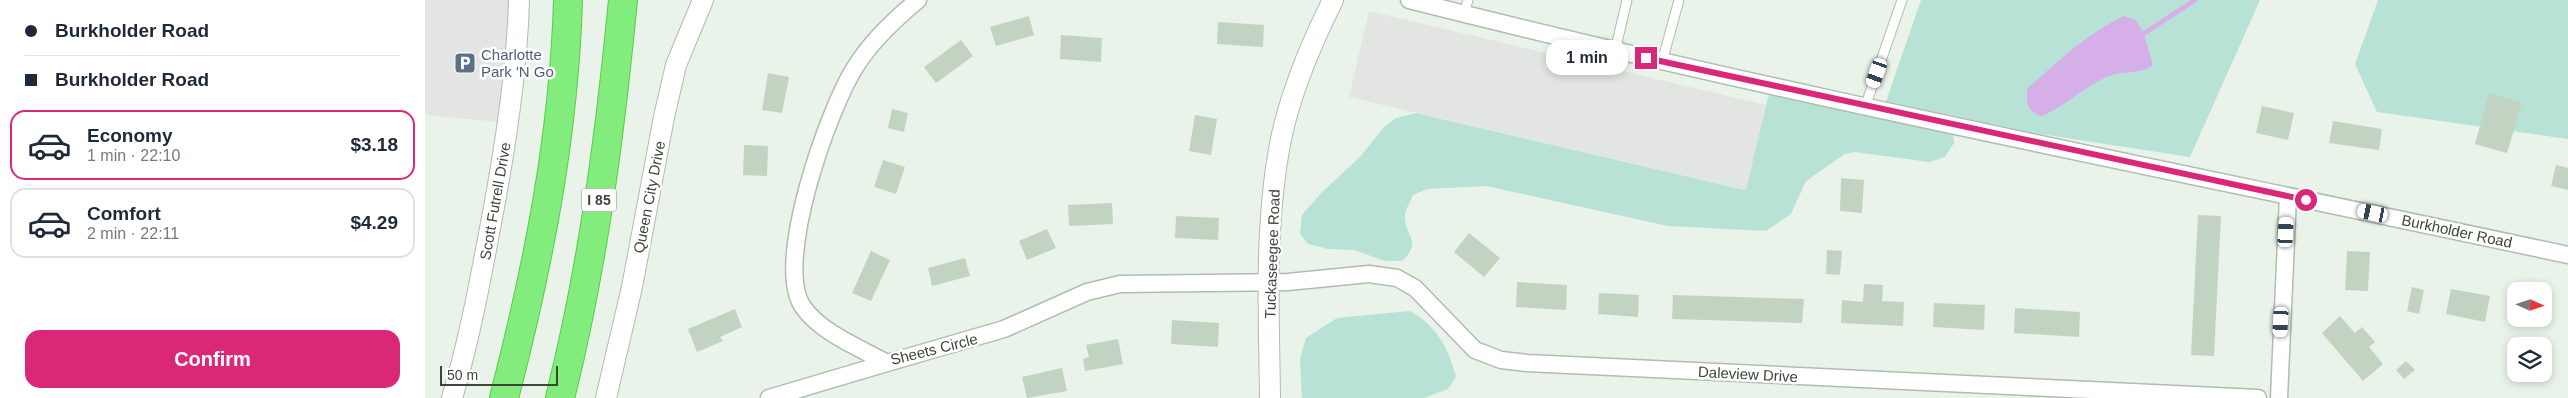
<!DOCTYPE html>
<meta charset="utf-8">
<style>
body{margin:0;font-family:Arial,sans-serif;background:#f6f6f7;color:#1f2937;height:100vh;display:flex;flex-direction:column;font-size:19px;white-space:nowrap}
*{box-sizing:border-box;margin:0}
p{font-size:16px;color:#747a83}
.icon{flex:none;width:28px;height:28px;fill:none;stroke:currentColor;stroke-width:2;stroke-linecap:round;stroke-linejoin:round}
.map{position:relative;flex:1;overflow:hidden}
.side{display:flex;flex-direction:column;background:#fff;width:425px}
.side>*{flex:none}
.hud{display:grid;align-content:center;height:110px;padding:0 25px;background:#fff}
.needle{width:32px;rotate:93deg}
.tools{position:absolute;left:2082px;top:282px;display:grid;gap:10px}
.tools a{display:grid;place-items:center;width:45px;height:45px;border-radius:10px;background:#fff;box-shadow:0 2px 8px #0003;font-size:25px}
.scale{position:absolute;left:15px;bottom:12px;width:118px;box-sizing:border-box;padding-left:5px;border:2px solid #3b4639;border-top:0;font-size:14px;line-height:18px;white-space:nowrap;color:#3b4639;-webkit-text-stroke:4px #fff;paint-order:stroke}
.end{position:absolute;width:22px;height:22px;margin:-11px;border:6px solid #db2777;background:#fff;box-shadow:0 0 0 2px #fff}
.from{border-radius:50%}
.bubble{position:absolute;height:35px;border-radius:15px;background:#fff;box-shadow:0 2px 8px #0003;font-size:16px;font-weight:800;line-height:35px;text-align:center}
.car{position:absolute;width:15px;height:30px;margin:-15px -8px;border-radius:6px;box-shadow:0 0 4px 1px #0007;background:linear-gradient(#fff 24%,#345 0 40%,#fff 0 76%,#345 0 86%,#fff 0)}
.hud b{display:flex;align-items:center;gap:18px;height:48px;font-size:19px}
.hud b+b{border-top:1px solid #e0e1e3}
.hud i{width:12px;height:12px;background:#1f2937}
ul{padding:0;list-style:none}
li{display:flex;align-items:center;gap:15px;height:70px;margin:0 10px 8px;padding:0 15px;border:2px solid #e0e1e3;border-radius:15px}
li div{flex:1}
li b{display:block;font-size:19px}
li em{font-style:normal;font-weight:800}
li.active{border-color:#db2777}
li>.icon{width:45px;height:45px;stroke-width:1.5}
.action{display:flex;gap:10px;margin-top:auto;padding:10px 25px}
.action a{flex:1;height:58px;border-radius:15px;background:#db2777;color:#fff;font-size:20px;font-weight:800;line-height:58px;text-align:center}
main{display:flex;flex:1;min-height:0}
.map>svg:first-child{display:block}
</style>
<main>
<section class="side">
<div class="hud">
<b><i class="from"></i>Burkholder Road</b>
<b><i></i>Burkholder Road</b>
</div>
<ul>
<li class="active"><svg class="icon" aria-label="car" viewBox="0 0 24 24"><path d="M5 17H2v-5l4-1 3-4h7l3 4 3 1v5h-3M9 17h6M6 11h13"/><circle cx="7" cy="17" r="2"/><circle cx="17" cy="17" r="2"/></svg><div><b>Economy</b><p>1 min · 22:10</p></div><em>$3.18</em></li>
<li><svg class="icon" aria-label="car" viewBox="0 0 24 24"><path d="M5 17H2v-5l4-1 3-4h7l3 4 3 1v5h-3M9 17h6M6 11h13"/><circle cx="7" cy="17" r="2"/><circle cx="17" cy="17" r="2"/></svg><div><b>Comfort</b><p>2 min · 22:11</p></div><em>$4.29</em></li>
</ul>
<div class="action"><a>Confirm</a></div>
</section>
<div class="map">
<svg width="2143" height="398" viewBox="0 0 2143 398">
<rect width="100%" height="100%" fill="#eaf3ea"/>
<path fill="#b8e2d6" d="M1496 0H1835L1765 157 1458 110Z
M1953 0H2143V139L1952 112 1930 64Z
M1344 94 1528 134 1529 143 1520 157 1504 162 1430 152 1420 154 1381 181 1366 214 1341 231 1243 226 1061 186 1002 189 988 195C986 201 981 208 980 214 978 235 999 241 977 261H960L929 250 903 249 883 244 875 234 877 215 896 193 935 157 958 128 971 118 991 113 1320 190Z
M984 311C1011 324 1024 349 1031 377L1023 389 999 398H877L875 359 881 338 912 318Z"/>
<path fill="#e2e5e1" d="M0 0H87L75 122 0 115Z
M944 11 1341 105 1321 190 924 97Z"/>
<path fill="#d6aee8" d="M1699 16 1711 20 1719 34 1728 65C1717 74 1700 71 1687 75 1661 84 1643 105 1617 116 1601 111 1602 105 1602 89 1632 62 1661 34 1699 16Z"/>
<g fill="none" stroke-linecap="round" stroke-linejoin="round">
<path stroke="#d6aee8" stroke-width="4.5" d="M1715 36 1770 0"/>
</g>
<path fill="#c3d3c1" d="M604 16 609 35 571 46 565 27Z
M793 22 839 25 838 47 792 44Z
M636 35 677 38 676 62 635 59Z
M536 40 548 56 511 83 499 67Z
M343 73 364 77 357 113 337 110Z
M2064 93 2097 103 2082 153 2050 144Z
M1837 106 1869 113 1863 140 1831 133Z
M467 109 483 113 479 132 463 128Z
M770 115 792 119 786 155 764 151Z
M1908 121 1957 129 1954 150 1904 143Z
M319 145 343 146 342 176 318 175Z
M458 160 480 167 471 194 449 187Z
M2131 165 2143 168V190L2126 186Z
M1416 178 1439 180 1437 213 1415 211Z
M687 203 688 224 644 226 643 205Z
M1773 215 1796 216 1789 356 1766 355Z
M751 216 794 218 793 240 750 238Z
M622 229 631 248 602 260 594 241Z
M1044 233 1075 258 1059 277 1029 252Z
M1402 250 1417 251 1415 275 1401 274Z
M446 251 465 260 446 301 427 293Z
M1922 251 1945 252 1943 291 1920 290Z
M540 258 545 276 507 286 503 268Z
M1092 282 1142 285 1141 310 1091 307Z
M1439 284 1458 285 1457 301 1479 302 1478 326 1416 323 1417 300 1438 302Z
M1987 287 1999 290 1994 314 1982 311Z
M2026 289 2065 296 2060 322 2021 314Z
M1174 293 1214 295 1213 317 1173 314Z
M1248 295 1379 299 1377 323 1247 319Z
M1509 303 1560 305 1559 330 1508 327Z
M1590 308 1655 312 1654 337 1589 333Z
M310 309 317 327 295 337 298 341 272 352 263 329Z
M1915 316 1930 333 1937 327 1950 342 1944 347 1958 364 1938 381 1897 333Z
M747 320 794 323 793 347 746 344Z
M693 339 698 364 660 371 658 359 664 357 661 345Z
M1981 361 1990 370 1979 379 1971 370Z
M637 368 642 391 602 398 597 377Z"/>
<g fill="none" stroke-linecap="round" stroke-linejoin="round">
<g stroke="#afbdae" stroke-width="11">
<path id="service" d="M1039 14 1043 0
M1190 51 1202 0
M1237 62 1254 0
M1440 107 1477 0"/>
</g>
<g stroke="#afbdae" stroke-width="19">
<path id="minor" d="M493 0C470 19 447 40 431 66 404 107 348 264 378 307 396 333 435 348 462 363L579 329 662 292 695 284 863 282 944 274 972 278 990 288 1050 350 1076 360 1102 363 1833 398
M984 0C1367 97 1756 172 2143 255
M344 398 462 363
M1854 398 1863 196"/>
</g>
<g stroke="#afbdae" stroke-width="22">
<path id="tertiary" d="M27 398C44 341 55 282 66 223 80 150 92 75 94 0
M181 398 207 287 239 117 251 65 278 0
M845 398C844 312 839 225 856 139 866 91 886 44 908 0"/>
</g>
<g stroke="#59cb4c" stroke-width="30">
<path id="motorway" d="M79 398C113 267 139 136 143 0
M135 398C168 267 185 134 198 0"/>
</g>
<use href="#service" stroke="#fff" stroke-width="9"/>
<use href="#minor" stroke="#fff" stroke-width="16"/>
<use href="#tertiary" stroke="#fff" stroke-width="20"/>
<use href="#motorway" stroke="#82ed7c" stroke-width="28"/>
</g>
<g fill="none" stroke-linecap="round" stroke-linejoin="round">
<path stroke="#db2777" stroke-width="6" d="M1221 58 1881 200"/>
</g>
<defs>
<g id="parking-square" transform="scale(1.125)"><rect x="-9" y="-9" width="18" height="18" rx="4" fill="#5c6f8a" stroke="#fff"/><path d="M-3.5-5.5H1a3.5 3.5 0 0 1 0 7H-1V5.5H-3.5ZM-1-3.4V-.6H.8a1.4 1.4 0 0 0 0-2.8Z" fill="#fff"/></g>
</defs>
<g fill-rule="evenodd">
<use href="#parking-square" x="40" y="63"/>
</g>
<g text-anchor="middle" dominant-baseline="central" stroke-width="5" stroke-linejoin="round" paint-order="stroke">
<rect fill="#fff" stroke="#767e74" stroke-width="1" x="156.5" y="188.5" width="35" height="23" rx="4"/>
<g font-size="14" font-weight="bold" fill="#3b4639">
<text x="174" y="200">I 85</text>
</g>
<g font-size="15" fill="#4e5e75" stroke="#fff" text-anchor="start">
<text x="56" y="54">Charlotte<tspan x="56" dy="17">Park 'N Go</tspan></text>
</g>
<g font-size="15" fill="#3b4639" stroke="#fff">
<text transform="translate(224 197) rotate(-79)">Queen City Drive</text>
<text transform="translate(70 201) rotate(-80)">Scott Futrell Drive</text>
<text transform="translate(2032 231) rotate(12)">Burkholder Road</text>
<text transform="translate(847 254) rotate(-88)">Tuckaseegee Road</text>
<text transform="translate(509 349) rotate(-14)">Sheets Circle</text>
<text transform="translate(1323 374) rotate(3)">Daleview Drive</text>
</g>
</g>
</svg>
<div class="tools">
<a><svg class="needle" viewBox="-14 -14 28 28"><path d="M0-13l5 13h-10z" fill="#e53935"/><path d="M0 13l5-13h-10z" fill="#747a83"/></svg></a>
<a><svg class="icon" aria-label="layers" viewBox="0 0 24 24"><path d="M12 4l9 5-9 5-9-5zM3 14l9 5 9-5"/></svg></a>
</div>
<div class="scale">50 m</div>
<i class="end from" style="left:1881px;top:200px"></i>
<i class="end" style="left:1221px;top:58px"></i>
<div class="bubble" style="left:1121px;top:40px;width:82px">1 min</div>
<i class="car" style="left:1452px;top:73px;rotate:200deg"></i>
<i class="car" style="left:1948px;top:213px;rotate:282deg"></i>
<i class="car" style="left:1861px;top:232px;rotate:3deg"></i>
<i class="car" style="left:1856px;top:322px;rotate:183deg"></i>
</div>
</main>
